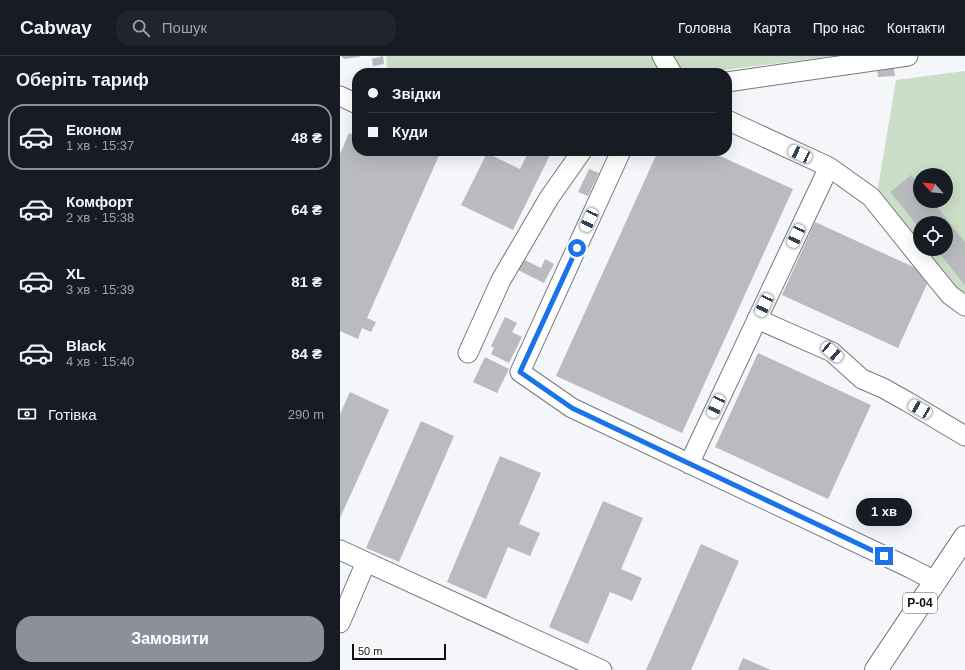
<!DOCTYPE html>
<html lang="uk">
<meta charset="utf-8">
<style>
body{margin:0;font-family:Arial,sans-serif;background:#20242c;color:#f1f3f6;height:100vh;display:flex;flex-direction:column;font-size:15px;white-space:nowrap}
*{box-sizing:border-box;margin:0}
p{font-size:13px;color:#9ea1a6}
.icon{flex:none;width:22px;height:22px;fill:none;stroke:currentColor;stroke-width:2;stroke-linecap:round;stroke-linejoin:round}
.map{position:relative;flex:1;overflow:hidden}
.side{display:flex;flex-direction:column;background:#171b24;width:340px}
.side>*{flex:none}
.guide{position:absolute;left:12px;top:12px;width:380px;height:88px;border-radius:16px;box-shadow:0 4px 16px #0002;display:grid;align-content:center;height:88px;padding:0 16px;background:#171b24}
.needle{width:26px;rotate:297deg}
.controls{position:absolute;left:573px;top:112px;display:grid;gap:8px}
.controls a{display:grid;place-items:center;width:40px;height:40px;border-radius:50%;background:#171b24;box-shadow:0 4px 16px #0002;font-size:20px}
.scale{position:absolute;left:12px;bottom:10px;width:94px;box-sizing:border-box;padding-left:4px;border:2px solid #0e0f10;border-top:0;font-size:11px;line-height:14px;white-space:nowrap;color:#0e0f10;-webkit-text-stroke:3px #fff;paint-order:stroke}
.end{position:absolute;width:18px;height:18px;margin:-9px;border:5px solid #1a73e8;background:#fff;box-shadow:0 0 0 2px #fff}
.from{border-radius:50%}
.bubble{position:absolute;height:28px;border-radius:14px;background:#171b24;box-shadow:0 4px 16px #0002;font-size:13px;font-weight:700;line-height:28px;text-align:center}
.car{position:absolute;width:12px;height:24px;margin:-12px -6px;border-radius:5px;box-shadow:0 0 3px 1px #0007;background:linear-gradient(#fff 24%,#345 0 40%,#fff 0 76%,#345 0 86%,#fff 0)}
.guide b{display:flex;align-items:center;gap:14px;height:38px;font-size:15px}
.guide b+b{border-top:1px solid #363941}
.guide i{width:10px;height:10px;background:#f1f3f6}
ul{padding:0;list-style:none}
li{display:flex;align-items:center;gap:12px;height:66px;margin:0 8px 6px;padding:0 8px;border:2px solid transparent;border-radius:16px}
li div{flex:1}
li b{display:block;font-size:15px}
li em{font-style:normal;font-weight:700}
li.current{border-color:#8c9099}
li>.icon{width:36px;height:36px;stroke-width:1.5}
h2{padding:0 16px;font-size:18px;line-height:48px}
.pay{display:flex;align-items:center;gap:10px;height:44px;padding:0 16px;font-size:15px}
.pay p{margin-inline-start:auto}
.primary-button{display:flex;gap:8px;margin-top:auto;padding:8px 16px}
.primary-button a{flex:1;height:46px;border-radius:16px;background:#8c9099;color:#fff;font-size:16px;font-weight:700;line-height:46px;text-align:center}
header{display:flex;align-items:center;gap:24px;box-sizing:border-box;height:56px;padding:0 20px;background:#171b24;border-bottom:1px solid #363941}
header strong{font-size:19px}
nav{display:flex;gap:22px;margin-inline-start:auto;font-size:14px}
.search{width:280px;height:36px;background:#20242c;display:flex;align-items:center;gap:10px;box-sizing:border-box;padding:0 14px;border-radius:16px;color:#9ea1a6;font-size:15px}
main{display:flex;flex:1;min-height:0}
.map>svg:first-child{display:block}
</style>
<header>
<strong>Cabway</strong>
<div class="search"><svg class="icon" aria-label="search" viewBox="0 0 24 24"><circle cx="10" cy="10" r="6"/><path d="M15 15l6 6"/></svg>Пошук</div>
<nav><a>Головна</a><a>Карта</a><a>Про нас</a><a>Контакти</a></nav>
</header>
<main>
<section class="side">
<h2>Оберіть тариф</h2>
<ul>
<li class="current"><svg class="icon" aria-label="car" viewBox="0 0 24 24"><path d="M5 17H2v-5l4-1 3-4h7l3 4 3 1v5h-3M9 17h6M6 11h13"/><circle cx="7" cy="17" r="2"/><circle cx="17" cy="17" r="2"/></svg><div><b>Економ</b><p>1 хв · 15:37</p></div><em>48 ₴</em></li>
<li><svg class="icon" aria-label="car" viewBox="0 0 24 24"><path d="M5 17H2v-5l4-1 3-4h7l3 4 3 1v5h-3M9 17h6M6 11h13"/><circle cx="7" cy="17" r="2"/><circle cx="17" cy="17" r="2"/></svg><div><b>Комфорт</b><p>2 хв · 15:38</p></div><em>64 ₴</em></li>
<li><svg class="icon" aria-label="car" viewBox="0 0 24 24"><path d="M5 17H2v-5l4-1 3-4h7l3 4 3 1v5h-3M9 17h6M6 11h13"/><circle cx="7" cy="17" r="2"/><circle cx="17" cy="17" r="2"/></svg><div><b>XL</b><p>3 хв · 15:39</p></div><em>81 ₴</em></li>
<li><svg class="icon" aria-label="car" viewBox="0 0 24 24"><path d="M5 17H2v-5l4-1 3-4h7l3 4 3 1v5h-3M9 17h6M6 11h13"/><circle cx="7" cy="17" r="2"/><circle cx="17" cy="17" r="2"/></svg><div><b>Black</b><p>4 хв · 15:40</p></div><em>84 ₴</em></li>
</ul>
<div class="pay"><svg class="icon" aria-label="cash" viewBox="0 0 24 24"><path d="M3 7h18v10H3z"/><circle cx="12" cy="12" r="2"/></svg>Готівка<p>290 m</p></div>
<div class="primary-button"><a>Замовити</a></div>
</section>
<div class="map">
<svg width="625" height="614" viewBox="0 0 625 614">
<rect width="100%" height="100%" fill="#f5f6f9"/>
<path fill="#cbdec7" fill-rule="evenodd" d="M46 0H494L360 17H48Z
M625 15V243L583 193H606V167H580V189L537 137 556 24ZM580 119H606V145H580Z"/>
<path fill="#babbbe" d="M1 0H19L20 1 4 3Z
M43 0 44 8 33 10 32 3Z
M553 8 555 20 538 21 537 10Z
M9 77 17 80V95H101L27 262 36 266 31 276 22 272 18 283 0 275V98Z
M189 95H212L173 174 121 149 147 97 180 113Z
M318 95H369L453 133 342 377 216 320Z
M249 113 259 117 248 140 238 136Z
M571 119 580 130V145H592L625 186V229L596 193H606V167H580V173L550 136Z
M475 166 591 219 558 292 442 239Z
M183 203 201 212 205 203 214 208 204 227 178 214Z
M165 261 177 267 172 276 182 281 169 307 151 298 154 292 151 290Z
M418 297 531 349 488 443 375 391Z
M145 301 169 313 157 337 133 326Z
M10 336 49 354 0 462V358Z
M81 365 114 380 59 506 26 492Z
M160 400 201 417 179 468 200 477 190 500 168 491 146 543 107 526Z
M263 445 303 462 281 513 302 522 292 545 270 536 248 588 209 571Z
M361 488 399 505 351 614H306Z
M403 602 431 614H398Z"/>
<g fill="none" stroke-linecap="round" stroke-linejoin="round">
<g stroke="#77787b" stroke-width="21">
<path id="minor" d="M322 0 332 17
M387 26 568 0
M0 40 17 48
M281 95 180 316 232 352 570 512 595 525
M489 111 531 141 596 222 610 239 625 250
M417 263 492 296 522 323 543 332 568 346 625 380
M128 297 161 224 209 142 242 95
M349 408 489 111 387 64
M0 494 262 614
M0 567 26 506"/>
</g>
<g stroke="#77787b" stroke-width="24">
<path id="major" d="M536 614 625 481"/>
</g>
<use href="#minor" stroke="#fff" stroke-width="19"/>
<use href="#major" stroke="#fff" stroke-width="22"/>
</g>
<g fill="none" stroke-linecap="round" stroke-linejoin="round">
<path stroke="#1a73e8" stroke-width="5" d="M237 192 180 316 232 352 544 500"/>
</g>
<g text-anchor="middle" dominant-baseline="central" stroke-width="3" stroke-linejoin="round" paint-order="stroke">
<rect fill="#fff" stroke="#565758" stroke-width="1" x="563" y="537" width="34" height="20" rx="3"/>
<g font-size="12" font-weight="bold" fill="#0e0f10">
<text x="580" y="547">Р-04</text>
</g>
</g>
</svg>
<div class="controls">
<a><svg class="needle" viewBox="-14 -14 28 28"><path d="M0-13l5 13h-10z" fill="#e53935"/><path d="M0 13l5-13h-10z" fill="#9ea1a6"/></svg></a>
<a><svg class="icon" aria-label="locate" viewBox="0 0 24 24"><circle cx="12" cy="12" r="6"/><path d="M12 2v4M12 18v4M2 12h4M18 12h4"/></svg></a>
</div>
<div class="scale">50 m</div>
<i class="end from" style="left:237px;top:192px"></i>
<i class="end" style="left:544px;top:500px"></i>
<div class="bubble" style="left:516px;top:442px;width:56px">1 хв</div>
<i class="car" style="left:460px;top:98px;rotate:295deg"></i>
<i class="car" style="left:249px;top:164px;rotate:205deg"></i>
<i class="car" style="left:456px;top:180px;rotate:205deg"></i>
<i class="car" style="left:424px;top:249px;rotate:205deg"></i>
<i class="car" style="left:492px;top:296px;rotate:131deg"></i>
<i class="car" style="left:376px;top:350px;rotate:205deg"></i>
<i class="car" style="left:580px;top:353px;rotate:300deg"></i>
<div class="guide">
<b><i class="from"></i>Звідки</b>
<b><i></i>Куди</b>
</div>
</div>
</main>
